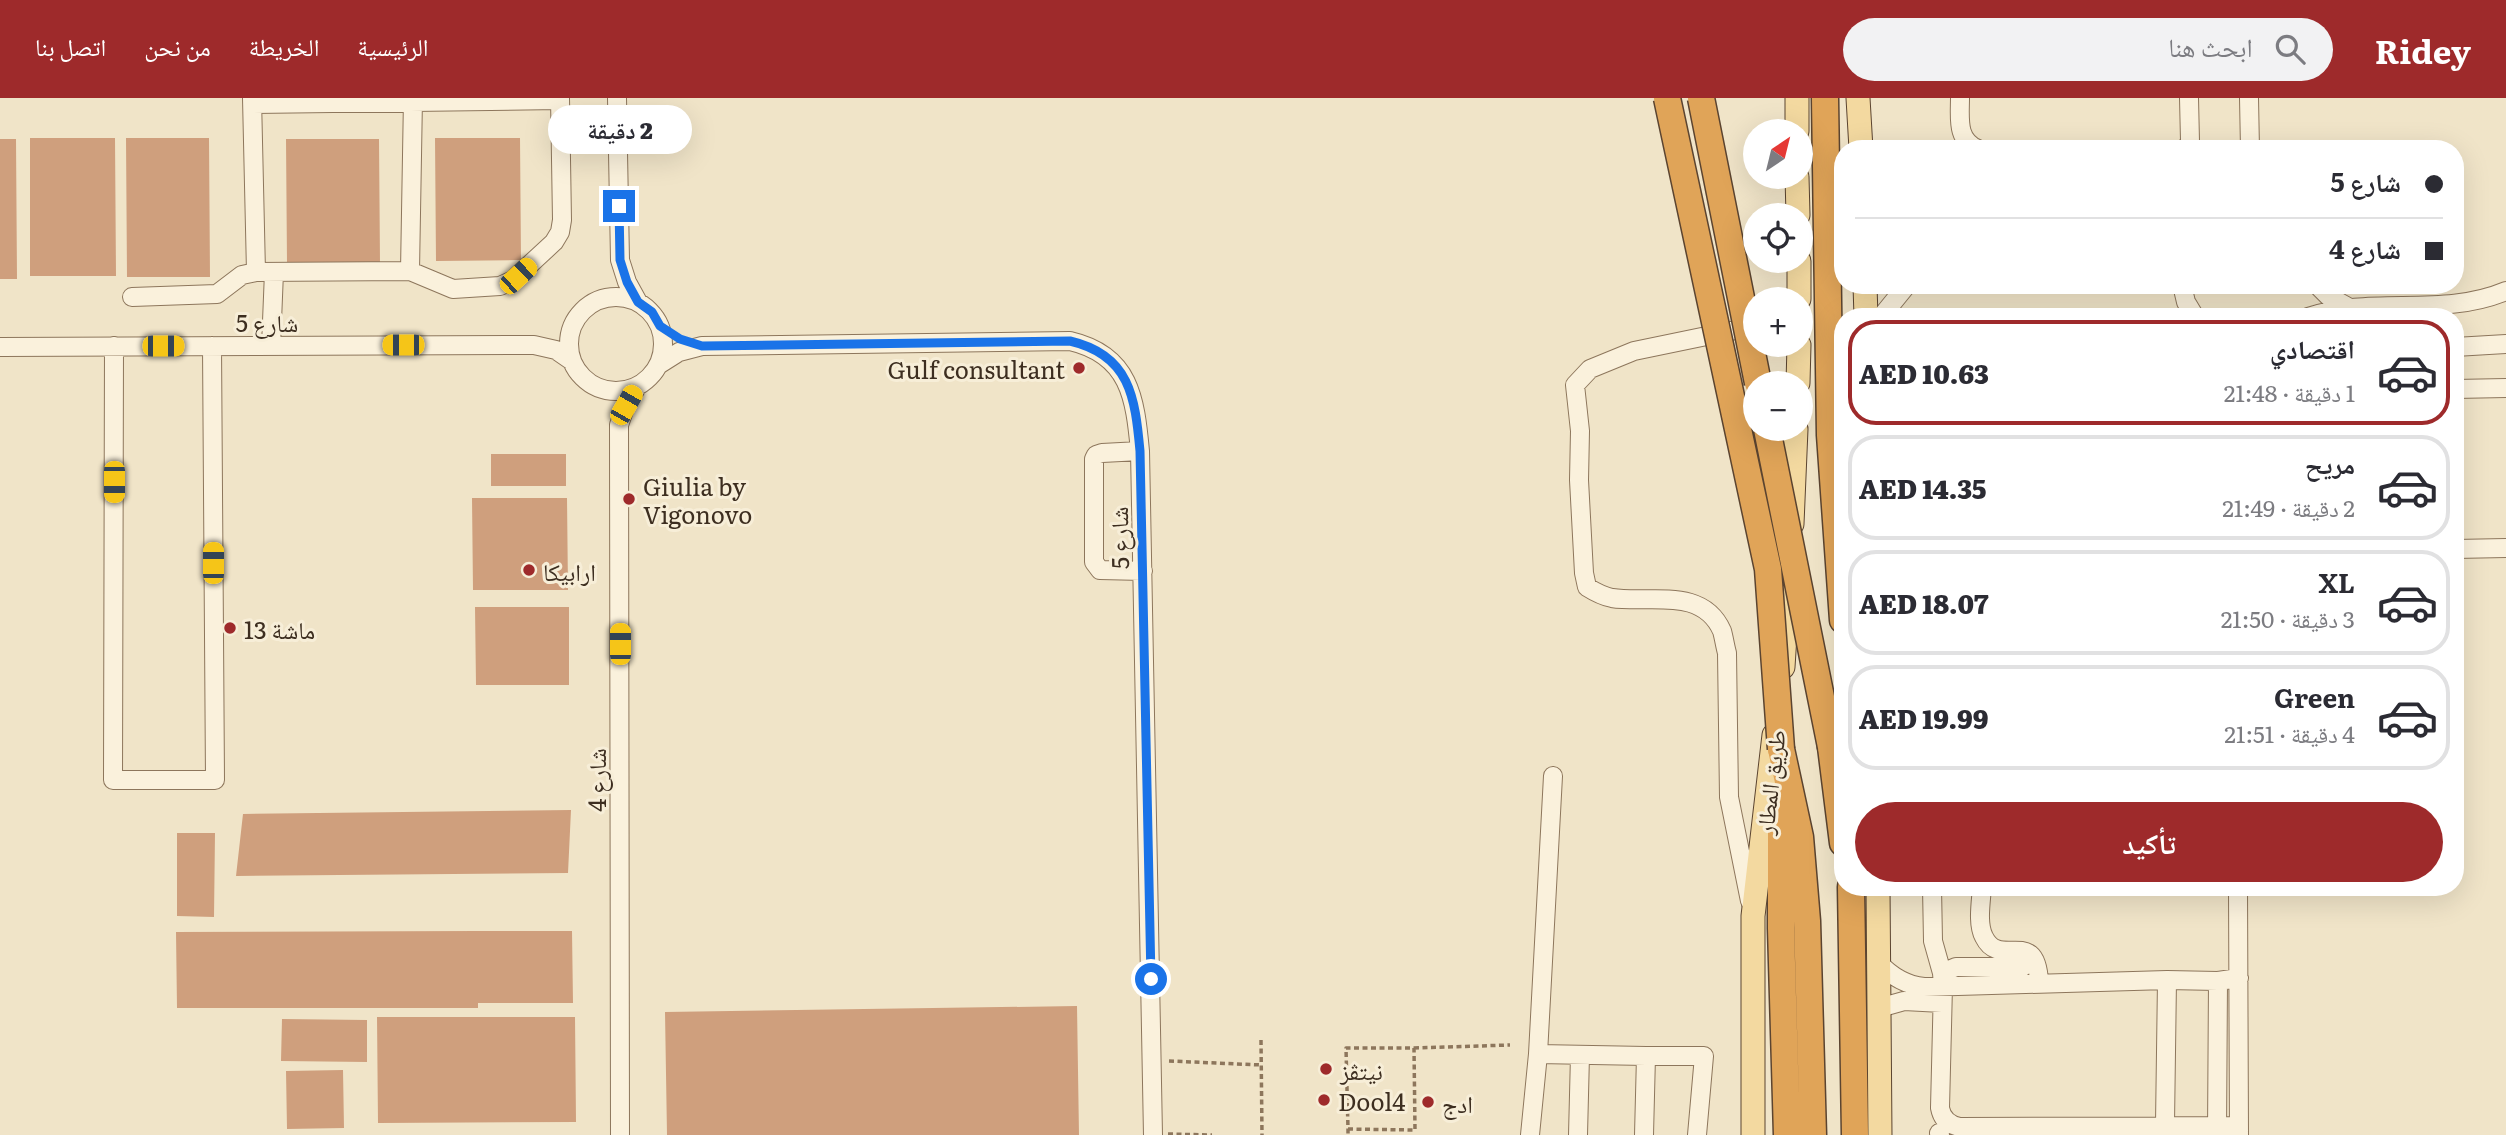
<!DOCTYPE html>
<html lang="ar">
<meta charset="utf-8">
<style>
body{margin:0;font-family:Literata,"Noto Naskh Arabic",serif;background:#f2f2f3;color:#2b2b33;direction:rtl;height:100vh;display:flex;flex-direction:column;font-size:26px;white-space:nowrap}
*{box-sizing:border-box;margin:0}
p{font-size:23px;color:#7c7c81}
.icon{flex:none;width:38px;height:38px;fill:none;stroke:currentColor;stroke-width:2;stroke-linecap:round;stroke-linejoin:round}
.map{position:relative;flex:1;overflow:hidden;direction:ltr}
.panel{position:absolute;left:1834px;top:210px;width:630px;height:588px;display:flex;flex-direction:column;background:#fff;border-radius:28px;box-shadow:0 7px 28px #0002;direction:rtl}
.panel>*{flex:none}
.banner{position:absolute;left:1834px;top:42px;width:630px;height:154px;border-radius:28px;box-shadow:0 7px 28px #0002;direction:rtl;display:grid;align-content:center;height:154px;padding:0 21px;background:#fff}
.needle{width:46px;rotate:35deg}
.tools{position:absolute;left:1743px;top:21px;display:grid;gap:14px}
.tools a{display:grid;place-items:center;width:70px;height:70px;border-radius:50%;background:#fff;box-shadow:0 7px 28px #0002;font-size:35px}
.end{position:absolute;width:32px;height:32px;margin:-16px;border:9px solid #1a73e8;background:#fff;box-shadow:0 0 0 4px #fff}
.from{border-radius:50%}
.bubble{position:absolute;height:49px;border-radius:24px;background:#fff;box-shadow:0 7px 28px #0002;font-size:23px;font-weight:800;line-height:49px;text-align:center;direction:rtl}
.car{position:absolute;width:21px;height:42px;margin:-21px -10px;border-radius:9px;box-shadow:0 0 5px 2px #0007;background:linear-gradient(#f5c518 24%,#345 0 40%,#f5c518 0 76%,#345 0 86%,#f5c518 0)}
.banner b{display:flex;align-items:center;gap:24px;height:66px;font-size:26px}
.banner b+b{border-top:2px solid #e1e1e2}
.banner i{width:18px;height:18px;background:#2b2b33}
ul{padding:12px 0 0;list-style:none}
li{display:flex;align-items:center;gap:21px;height:105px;margin:0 14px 10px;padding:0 7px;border:4px solid #e1e1e2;border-radius:28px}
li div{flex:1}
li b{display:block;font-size:26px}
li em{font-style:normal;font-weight:800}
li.selected{border-color:#9e2a2b}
li>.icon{width:63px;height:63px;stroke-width:1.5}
.cta{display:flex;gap:14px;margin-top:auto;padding:14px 21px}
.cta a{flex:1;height:80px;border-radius:42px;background:#9e2a2b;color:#fff;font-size:28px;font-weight:800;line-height:80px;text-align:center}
header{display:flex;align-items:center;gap:42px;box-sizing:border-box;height:98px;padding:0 35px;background:#9e2a2b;color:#fff}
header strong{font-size:33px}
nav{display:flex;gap:38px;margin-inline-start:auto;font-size:24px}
.search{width:490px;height:63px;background:#f2f2f3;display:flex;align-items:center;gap:18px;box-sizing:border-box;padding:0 24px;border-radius:38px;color:#7c7c81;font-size:26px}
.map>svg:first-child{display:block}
</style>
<header>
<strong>Ridey</strong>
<div class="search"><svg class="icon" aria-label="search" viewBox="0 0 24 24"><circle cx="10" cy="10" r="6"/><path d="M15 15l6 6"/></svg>ابحث هنا</div>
<nav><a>الرئيسية</a><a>الخريطة</a><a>من نحن</a><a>اتصل بنا</a></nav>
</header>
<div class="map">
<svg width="2506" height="1037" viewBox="0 0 2506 1037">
<rect width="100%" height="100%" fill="#f0e4c8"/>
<path fill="#cf9f7d" d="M30 40H115L116 178H30Z
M126 40H209L210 179H127Z
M435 40H520L521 162 436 163Z
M0 41H16L17 181H0Z
M286 41H379L380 165H287Z
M491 356H566V388H491Z
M472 400H567L568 492H473Z
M475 509H569V587H476Z
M571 712 568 775 236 778 243 716Z
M177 735H215L214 819 177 818Z
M477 833H572L573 905H478V910H177L176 834Z
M1077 908 1079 1037H667L665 914Z
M377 919H575L576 1024 378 1025Z
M282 921 367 922V964L281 963Z
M343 972 344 1030 287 1031 286 973Z"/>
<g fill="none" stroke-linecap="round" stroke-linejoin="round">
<g stroke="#8d765c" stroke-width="20">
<path id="minor" d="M252 0 256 174
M617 0 620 162 627 184 638 204
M1960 0C1960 20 1956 42 1978 51
M2249 0 2250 51
M253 6 560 2
M2186 51 2190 43 2189 0
M410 173 413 0
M2182 187 2186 204 2195 219
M2317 187 2328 198 2348 209
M569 246a47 47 0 1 1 94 0a47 47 0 1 1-94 0Z
M132 199 217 196 242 177 256 174 410 173 453 191 500 188 513 182 554 144 560 134 562 122 560 0
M1881 219 1907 187
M2308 219C2373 197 2442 220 2506 193
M114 248 113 682H215L212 248
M271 248 274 174
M0 249 534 247 556 252 572 263
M2455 249 2506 246
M660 266 679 254 702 248 1070 243C1130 257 1135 300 1140 353L1153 1037
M2455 291 2506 290
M1140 353 1102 355 1096 357 1094 361V464L1100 472 1143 473
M2455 451 2506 450
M1932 789 1933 843 1942 875 1943 888 1940 1010C1942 1021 1949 1027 1960 1029L2239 1028
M1982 789C1981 804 1977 826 1984 839 2000 872 2037 827 2039 885
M2238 789 2239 1037
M1750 803 1729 699 1727 555C1725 548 1724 540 1722 533 1702 488 1650 506 1612 500 1602 498 1595 494 1587 489L1584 475 1579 382 1580 333 1575 287 1590 271 1634 253 1755 228
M1879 865C1891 878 1906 887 1924 889L2167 882 2218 883 2239 880
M1942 875 1956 869H2023
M1879 910 1904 903 1942 905
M1538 956 1646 958 1644 1037
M1646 958H1704L1697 1037
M2165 1026 2167 882
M1939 1035 1940 1037
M620 1037 619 327 626 307 637 289
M1530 1037 1538 956 1553 678
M1578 1037 1580 957
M2217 1037 2218 883"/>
</g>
<g stroke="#5b4430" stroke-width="25">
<path id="major" d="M1797 0V33
M1858 0 1861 51
M1797 79 1798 117
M1799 163V201
M1865 187 1866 219
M1798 285 1799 247
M1792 426 1796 331
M1783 569 1789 474
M1878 789 1880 1037
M1753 1037V818L1774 637"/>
</g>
<g stroke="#5b4430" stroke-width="29">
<path id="highway" d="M1825 0 1830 337 1843 522
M1831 649 1843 745
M1781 651 1800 739 1807 823 1813 1037
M1781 705V830L1787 1037
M1851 789 1855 1037"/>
</g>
<path stroke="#8d765c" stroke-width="3.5" stroke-dasharray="5 3.5" stroke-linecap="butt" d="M1261 942 1262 1037
M1414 950 1510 947
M1169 963 1262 967
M1348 1031 1415 1032 1414 950H1346L1348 1031V1037
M1168 1036 1212 1037"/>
<use href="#minor" stroke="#faf1dc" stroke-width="18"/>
<use href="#major" stroke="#f3d9a0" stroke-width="23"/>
<use href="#highway" stroke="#e0a458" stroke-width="26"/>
<g stroke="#5b4430" stroke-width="29" stroke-linecap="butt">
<path id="highway-bridge" d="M1667 0 1768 471 1781 651
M1701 0 1758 285
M1767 331 1831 649"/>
</g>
<use href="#highway-bridge" stroke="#e0a458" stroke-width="26"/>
</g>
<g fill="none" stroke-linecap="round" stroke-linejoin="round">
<path stroke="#1a73e8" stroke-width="9" d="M619 108 620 162 627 184 638 204 652 214 660 228 680 241 702 248 1070 243C1130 257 1135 299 1140 353L1151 881"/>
</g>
<g fill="#9e2a2b" stroke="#f7eed8" stroke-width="2.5">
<circle cx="1079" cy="270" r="7"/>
<circle cx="629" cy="401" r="7"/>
<circle cx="529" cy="472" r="7"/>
<circle cx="230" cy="530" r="7"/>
<circle cx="1326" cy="971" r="7"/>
<circle cx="1324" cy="1002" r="7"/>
<circle cx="1428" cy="1004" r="7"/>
</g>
<g text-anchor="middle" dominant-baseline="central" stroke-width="6" stroke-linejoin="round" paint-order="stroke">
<g font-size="24" fill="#3d2e20" stroke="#f7eed8">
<text x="267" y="223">شارع 5</text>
<text transform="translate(1118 440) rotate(-91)">شارع 5</text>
<text transform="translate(595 682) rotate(-90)">شارع 4</text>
<text transform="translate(1769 684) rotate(-83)">طريق المطار</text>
</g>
<g font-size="24" fill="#3d2e20" stroke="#f7eed8" text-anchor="start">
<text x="1065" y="270" text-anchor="end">Gulf consultant</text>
<text x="643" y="387">Giulia by<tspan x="643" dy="28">Vigonovo</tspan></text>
<text x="543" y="472">ارابيكا</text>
<text x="244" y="530">ماشة 13</text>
<text x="1340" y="971">نيتڤز</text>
<text x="1338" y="1002">Dool4</text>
<text x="1442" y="1004">ادج</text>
</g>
</g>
</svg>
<div class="tools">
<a><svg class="needle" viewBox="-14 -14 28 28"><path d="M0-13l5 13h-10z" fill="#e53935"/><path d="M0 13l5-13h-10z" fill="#7c7c81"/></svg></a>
<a><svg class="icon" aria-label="locate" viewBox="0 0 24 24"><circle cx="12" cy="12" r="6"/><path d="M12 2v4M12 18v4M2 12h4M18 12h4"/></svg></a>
<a>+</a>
<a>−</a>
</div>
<i class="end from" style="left:1151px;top:881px"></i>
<i class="end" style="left:619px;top:108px"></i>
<div class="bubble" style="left:548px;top:7px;width:144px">2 دقيقة</div>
<i class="car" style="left:518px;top:178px;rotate:47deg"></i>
<i class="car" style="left:403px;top:247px;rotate:270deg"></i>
<i class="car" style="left:163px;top:248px;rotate:90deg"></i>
<i class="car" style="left:626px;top:307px;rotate:30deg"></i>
<i class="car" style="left:114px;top:384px;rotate:180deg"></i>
<i class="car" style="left:213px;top:465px;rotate:0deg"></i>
<i class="car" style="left:620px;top:546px;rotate:0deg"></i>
<div class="banner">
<b><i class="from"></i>شارع 5</b>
<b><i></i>شارع 4</b>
</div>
<section class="panel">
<ul>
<li class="selected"><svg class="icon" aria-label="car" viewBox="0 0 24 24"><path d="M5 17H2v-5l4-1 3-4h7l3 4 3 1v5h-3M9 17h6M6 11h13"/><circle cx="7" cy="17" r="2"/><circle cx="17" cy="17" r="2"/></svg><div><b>اقتصادي</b><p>1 دقيقة · 21:48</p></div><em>AED 10.63</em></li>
<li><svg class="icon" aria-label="car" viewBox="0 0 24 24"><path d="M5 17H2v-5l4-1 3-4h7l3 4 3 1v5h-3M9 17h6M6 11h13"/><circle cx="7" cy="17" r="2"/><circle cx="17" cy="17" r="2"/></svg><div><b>مريح</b><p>2 دقيقة · 21:49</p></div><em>AED 14.35</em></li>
<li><svg class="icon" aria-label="car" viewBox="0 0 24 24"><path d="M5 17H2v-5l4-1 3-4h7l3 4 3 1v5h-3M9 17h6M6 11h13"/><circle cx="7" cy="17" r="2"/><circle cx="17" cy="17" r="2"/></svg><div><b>XL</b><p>3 دقيقة · 21:50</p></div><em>AED 18.07</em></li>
<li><svg class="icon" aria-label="car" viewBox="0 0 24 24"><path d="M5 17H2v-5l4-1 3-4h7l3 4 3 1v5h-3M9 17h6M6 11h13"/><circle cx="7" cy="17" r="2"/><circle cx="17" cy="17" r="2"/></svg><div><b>Green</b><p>4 دقيقة · 21:51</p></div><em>AED 19.99</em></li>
</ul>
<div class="cta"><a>تأكيد</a></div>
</section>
</div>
